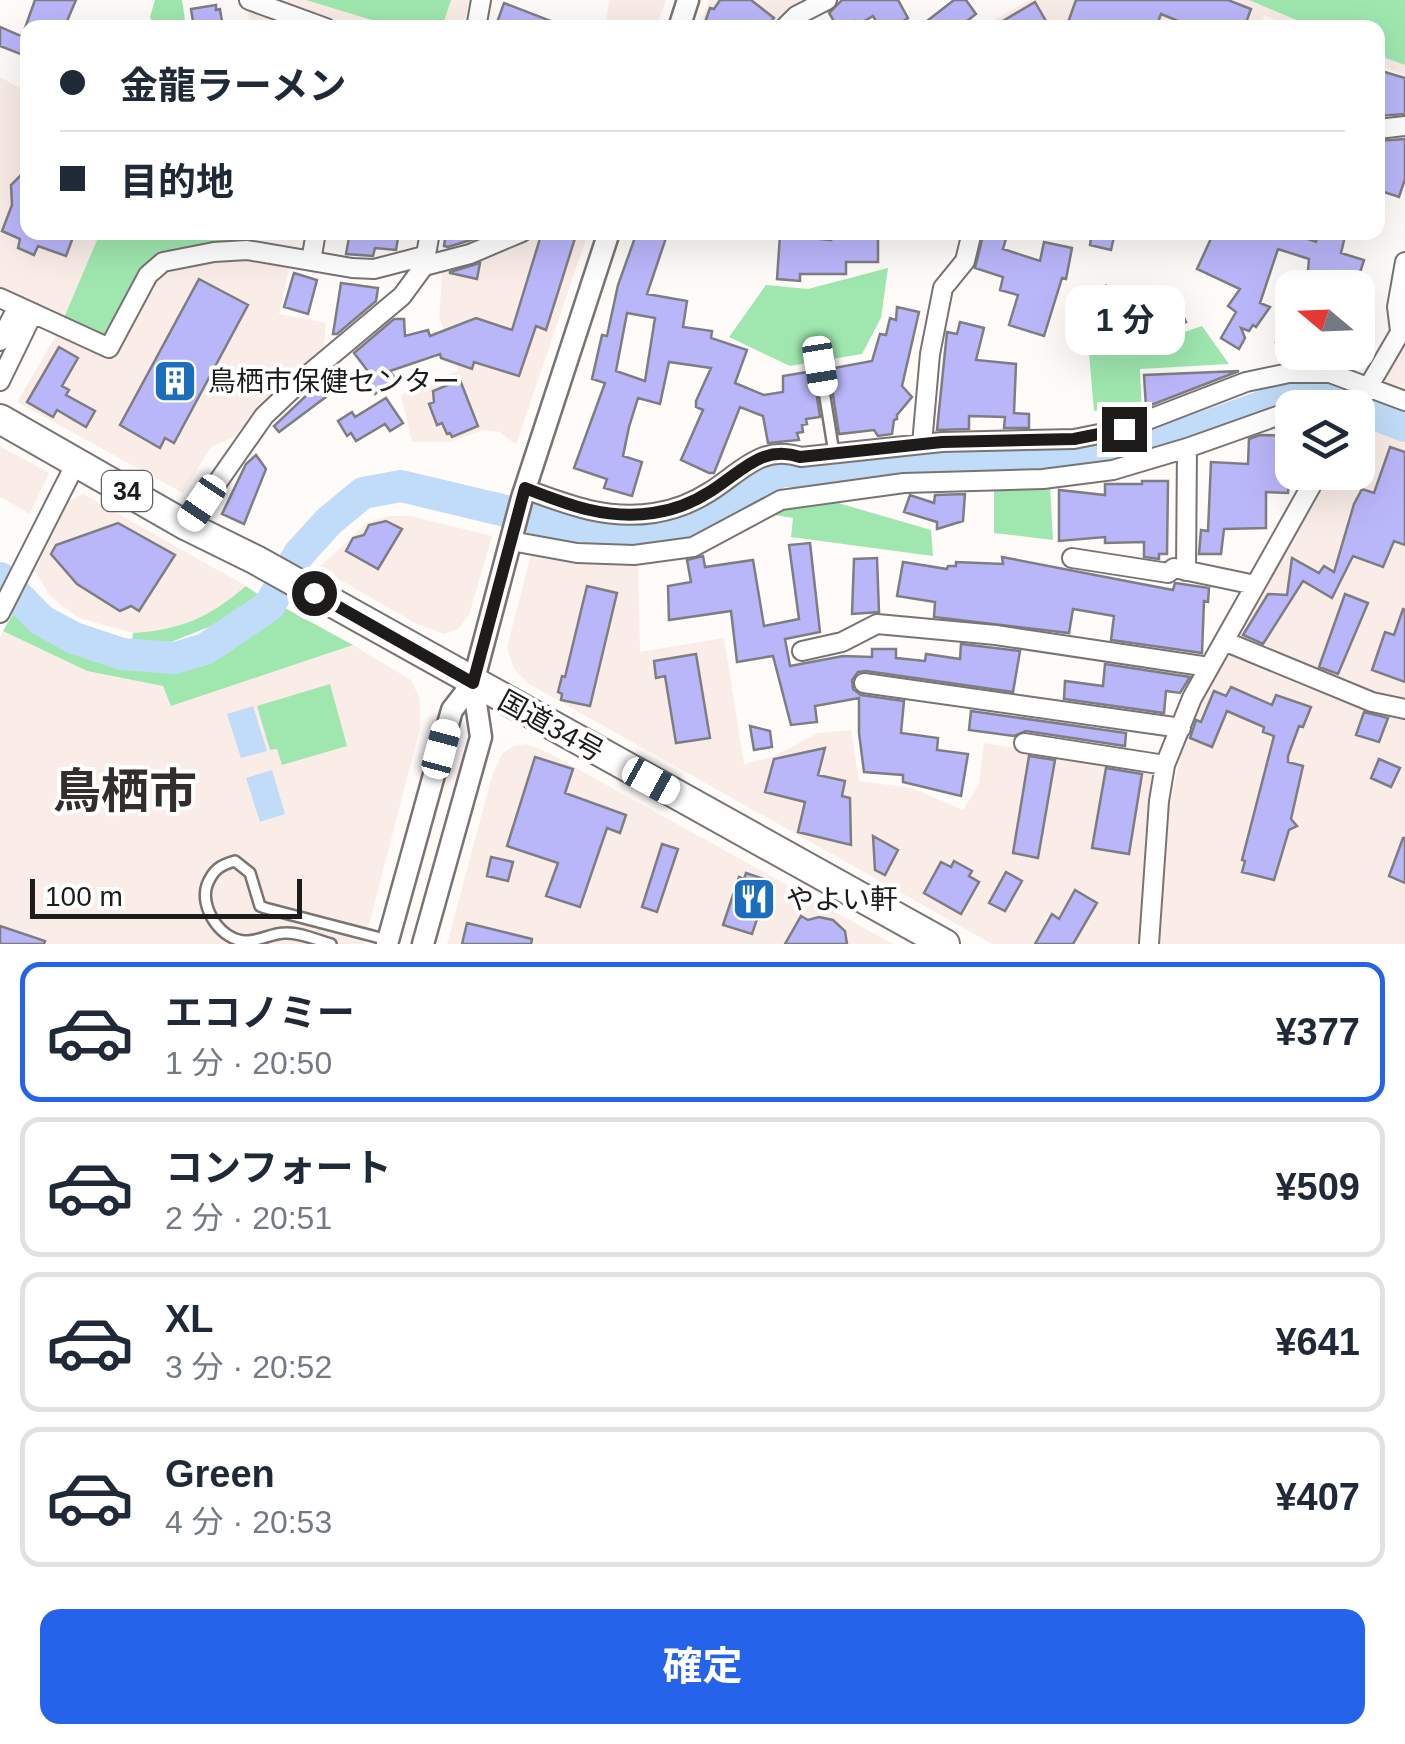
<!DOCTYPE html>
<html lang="ja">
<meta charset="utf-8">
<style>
body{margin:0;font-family:Helvetica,"Noto Sans JP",sans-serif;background:#f6f6f7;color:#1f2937;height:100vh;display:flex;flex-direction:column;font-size:38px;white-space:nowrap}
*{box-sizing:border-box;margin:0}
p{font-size:32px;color:#747a83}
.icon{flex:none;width:55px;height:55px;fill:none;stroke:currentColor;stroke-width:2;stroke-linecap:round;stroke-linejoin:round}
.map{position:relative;height:944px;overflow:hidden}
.sheet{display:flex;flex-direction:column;background:#fff;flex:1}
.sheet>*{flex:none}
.hud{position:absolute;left:20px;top:20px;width:1365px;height:220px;border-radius:20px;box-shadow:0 10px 40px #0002;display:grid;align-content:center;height:220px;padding:0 40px;background:#fff}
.needle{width:65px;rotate:289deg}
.tools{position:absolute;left:1275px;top:270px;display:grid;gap:20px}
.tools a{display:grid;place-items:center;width:100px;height:100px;border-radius:20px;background:#fff;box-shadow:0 10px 40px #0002;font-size:50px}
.scale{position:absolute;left:30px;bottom:25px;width:272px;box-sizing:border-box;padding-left:10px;border:5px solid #1e1c1b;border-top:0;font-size:28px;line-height:35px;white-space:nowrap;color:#1e1c1b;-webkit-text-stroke:8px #fff;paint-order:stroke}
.end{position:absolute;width:45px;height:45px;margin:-22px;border:12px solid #1e1c1b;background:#fff;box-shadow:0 0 0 5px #fff}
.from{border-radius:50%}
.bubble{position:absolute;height:70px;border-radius:20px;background:#fff;box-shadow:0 10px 40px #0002;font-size:32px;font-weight:700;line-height:70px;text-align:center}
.car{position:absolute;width:30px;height:60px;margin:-30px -15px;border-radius:12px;box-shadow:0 0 8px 2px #0007;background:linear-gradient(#fff 24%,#345 0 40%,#fff 0 76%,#345 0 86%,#fff 0)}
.hud b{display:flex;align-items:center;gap:35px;height:95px;font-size:38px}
.hud b+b{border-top:2px solid #e0e1e3}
.hud i{width:25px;height:25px;background:#1f2937}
ul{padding:18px 0 0;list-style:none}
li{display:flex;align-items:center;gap:30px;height:140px;margin:0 20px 15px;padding:0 20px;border:5px solid #e0e1e3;border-radius:20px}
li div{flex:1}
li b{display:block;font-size:38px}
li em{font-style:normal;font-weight:700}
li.on{border-color:#2563eb}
li>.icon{width:90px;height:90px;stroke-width:1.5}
.cta{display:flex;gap:20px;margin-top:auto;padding:20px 40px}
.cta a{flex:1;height:115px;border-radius:20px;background:#2563eb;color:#fff;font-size:40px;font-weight:700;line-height:115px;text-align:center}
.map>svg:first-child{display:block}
</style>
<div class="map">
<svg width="1405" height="944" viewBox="0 0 1405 944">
<rect width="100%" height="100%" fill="#fefbf9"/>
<path fill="#faede7" d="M272 0H470L462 28 349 27Z
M609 0H666L656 27H585L587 21 606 22Z
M709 0H813L780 27 700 28Z
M1030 0H1405V76L1378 64V28L1293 27 1264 15 1261 28H979Z
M247 7 304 27H250Z
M0 77 27 92 28 232 100 233 63 320 0 290Z
M534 233H588L516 445 500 432 483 430 450 442H412L401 395 458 370 439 317 443 265 478 257Z
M254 257 290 264 279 314 326 323 324 346 232 438 211 447 183 493 17 402 58 332 114 358 159 272 216 258Z
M1405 337V397L1376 385Z
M1359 425 1405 443V944H1158L1169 807 1185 738 1205 694 1332 473 1358 472Z
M0 446 49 473 30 514 0 497Z
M83 494 246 586 219 609 170 631 133 633 79 618 51 597 35 571 69 501Z
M388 516H410L492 536 469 615 458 629 444 634 415 623 319 568 366 523Z
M532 551 638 560 640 652 724 638 744 764 772 757 818 733 851 730 859 781 912 788 963 810 979 784 984 743 1153 770 1141 944H992L529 684 514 669 507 647Z
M3 631 87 671 163 686 171 706 353 645 411 680 420 699V728L364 944H0V636Z
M527 744 551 754 893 944H447L492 776 502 754 513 746Z"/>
<path fill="#9fe7af" d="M155 0H182L186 27H154L150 17Z
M306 0H451L442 27H395Z
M1249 0H1405V65L1378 55V28L1313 27Z
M100 233H234L235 240 162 255 109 334 96 335 63 320Z
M888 268 881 318 862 354 790 366 729 337 766 285 808 289Z
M1202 326 1229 364 1140 369 1142 417 1124 423 1121 408 1094 411 1088 342 1119 339 1141 347Z
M994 485H1050L1053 540 994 533Z
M828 500 931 530 933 556 791 537 793 518 768 514Z
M246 586 259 595 214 625 171 642 132 641 133 633C181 630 210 617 246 586Z
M285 608 353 645 171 706 163 686 87 671 3 631 13 614C60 653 107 675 170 669 179 668 192 668 201 665 232 653 260 629 285 608Z
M330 684 347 746 282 765 277 749 270 750 257 706Z"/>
<path fill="#c1dcf8" d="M253 706 267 751 241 758 227 714Z
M272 770 285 814 260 822 246 778Z"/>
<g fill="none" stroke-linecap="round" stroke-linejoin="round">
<path stroke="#c1dcf8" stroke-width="32" d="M0 578 41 620 74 638 122 654 175 658 205 649 269 606 299 554 329 521 363 493 401 486 594 532H651L726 511 779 471 817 472 934 461 1141 450 1289 397H1330L1405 426"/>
</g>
<path fill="#bab6fa" stroke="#7e7e82" stroke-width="2.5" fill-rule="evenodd" d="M35 0H76L64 28H25Z
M720 0H751L774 18 766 28H703L710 8 714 9Z
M842 0H898L908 18 892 28H880L873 16 858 25 855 21 838 28 829 13Z
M954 0H966L976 14 958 28H918Z
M1076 0H1228L1251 9 1244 28H1195L1161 14 1156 28H1066Z
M1035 2 1050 28H991Z
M504 3 564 26V28H495Z
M216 5V10L220 9 223 28H194L191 9Z
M0 27 28 39V57L0 46Z
M1378 70 1405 78V114L1378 116Z
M1405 139V179L1399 197 1378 190V141Z
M28 168V232H75L66 256 38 246 34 255 18 248 20 239 2 231 12 205 11 185Z
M350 232H399L396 250 375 248 373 256 346 254Z
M446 232H475L474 239 448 247 444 246Z
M542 232H577L546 330 536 326 519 376 474 362 472 369 441 358 440 354 390 371 395 378 375 394 363 379 370 374 354 353 394 319H404L405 336 428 330 430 336 476 318 512 330Z
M637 232H668L647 294 687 301 683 327 712 331 711 338 747 350 735 383 764 395 783 392V376L813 371 820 417 806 419 807 424 802 425 803 432 797 433 799 440 768 443 763 416 740 407 714 473H709L681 460 703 410 696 407V401L711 368 669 362 660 404 638 398 629 427 623 456 642 462 632 496 604 488 607 479 574 468 605 383 592 379 602 335 607 336 618 285ZM627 313 655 318 645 381 616 371Z
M831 232H878V262H846V274H800V281L777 279 780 235 831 240Z
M984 232H1008L1003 249 1040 261 1044 242 1072 248 1066 279 1062 278 1044 336 1009 325 1018 295 1000 290 1003 277 975 268Z
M1092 232H1115L1111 250 1090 245Z
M1214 232H1288L1316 242 1319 232H1346L1341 253 1364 260 1356 285 1308 271 1309 259 1278 249 1260 303 1270 307 1256 327 1253 325 1249 331 1241 328 1245 338 1239 349 1221 338 1236 312 1228 306 1240 289 1197 269Z
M480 263 477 279 450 273V272Z
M294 273 317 280 308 314 284 307Z
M199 279 248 305 174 443 165 438 160 448 120 425Z
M341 283 378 288 376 301 337 334H333Z
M1106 286 1127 295 1112 333 1090 324Z
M1176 300 1186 322 1143 340 1134 318Z
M1292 304V348L1276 342Z
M897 307 919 312 902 386 912 397 897 415V419L894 420 892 434 878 436 874 430 839 434 829 369 872 361 880 334 886 335 890 318 896 320Z
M960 322 984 328 976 360 1016 364 1014 413 1029 414V428H1004L1005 417 969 416V429L937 430 947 332 957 334Z
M59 347 78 358 62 386 69 390 66 395 95 411 86 427 57 410 53 417 27 402Z
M1318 352H1361L1359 367 1317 360Z
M1239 371 1146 407 1144 375Z
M331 372 342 385 279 432 274 426Z
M460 380 478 426 452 437 450 433 447 434 442 423 437 425 429 404 434 402 433 391Z
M386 398 403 423 390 431 385 424 356 441 351 433 347 436 338 421 352 412 355 417Z
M1260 435 1292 436 1288 493 1266 492V528L1224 529 1221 554H1199L1201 530 1208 531 1211 462 1248 464 1249 439Z
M1390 447 1405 452V545L1394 541 1383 567 1353 556 1332 598 1303 581 1263 644 1243 635 1268 594 1287 595 1292 558 1319 573 1324 566 1334 572 1354 504 1362 489 1374 493Z
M256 455 266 469 244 524 222 514 246 464Z
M1142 481H1168L1167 554H1159V559L1144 557V542L1105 543V537L1059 541V490L1105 495V484H1142Z
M965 494 963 521 937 529V522L904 512 910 495 934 503 935 495Z
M386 521 402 529 378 569 346 551 353 538 364 535 369 525Z
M118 523 175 555 139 611 131 606 120 611 77 584 51 554 56 545Z
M810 543 820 632 785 639 790 666 843 656 872 657V649H896V658L925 661 926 654 960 659 961 644 1020 651 1013 692 866 671 858 672 852 680 853 689 861 695 904 701 901 733 938 738 937 750 968 754 961 796 903 782V775L864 772 859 733V698L815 706 817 722 791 725 773 656 737 662 731 611 669 620 668 586 691 582 687 560 703 556 705 567 753 560 764 626 799 619 789 545Z
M1002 557 1173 590 1175 583 1209 588 1208 602 1204 601 1202 653 1111 640 1114 616 1073 609 1069 633 934 617 935 602 897 596 903 562 947 569 948 566H956V562L1003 564Z
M877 558 879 612 852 614 854 559Z
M587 586 617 593 590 706 561 700 562 694 558 692 562 676 565 677Z
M1345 594 1368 603 1338 674 1319 667Z
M1403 609 1405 610V682L1372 670 1385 632 1394 635Z
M696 654 710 738 676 743 665 676 656 678 654 661Z
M1105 664 1190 677 1180 693 1166 691 1164 713 1064 699 1065 681 1103 686Z
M1231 687 1272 705 1276 695 1311 707 1303 727 1299 726 1288 756V762L1303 766 1291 819 1297 826 1289 830 1274 880 1242 872 1245 861 1242 860 1274 736 1263 732 1264 727 1227 711 1212 747 1190 738 1196 720 1201 722 1214 691 1226 696Z
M971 711 1126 733 1125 746 1026 731 1014 736 969 730Z
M1364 712 1388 718 1379 742 1356 735Z
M750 726 770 731 772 747 754 750Z
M825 748 818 775 845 781 842 796 850 798 851 845 798 832 805 802 765 792 774 759Z
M1029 756 1055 760 1038 858 1013 853Z
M535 757 573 769 565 793 626 815 620 833 607 828 580 907 546 896 558 863 507 846Z
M1379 759 1400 768 1391 787 1371 778Z
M1106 768 1142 774 1129 854 1092 848Z
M873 836 898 850 885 875 875 870Z
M1403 838H1405V883L1389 876Z
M662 844 678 849 657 912 642 907Z
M491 857 513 862 508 881 487 876Z
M954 861 972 871 969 876 979 882 961 914 924 893 941 862 951 867Z
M1006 872 1022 881 1005 911 989 903Z
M746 873 770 881 752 934 723 925 739 877 744 879Z
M1075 890 1097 903 1073 944H1035L1052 914 1059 919Z
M801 916 808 920 819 917 833 920 845 931 847 944H785Z
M467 923 532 939 531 944H462Z
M0 926 45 941 44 944H0Z"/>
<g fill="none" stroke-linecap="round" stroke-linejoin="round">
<g stroke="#797473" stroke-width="14">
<path id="service" d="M820 366 834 453
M331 944C317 940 299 932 285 933 272 933 260 941 247 941 222 942 199 908 207 885 213 870 220 865 235 861L250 873 260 906 265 908 388 940"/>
</g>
<g stroke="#797473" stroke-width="22">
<path id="minor" d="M249 0 326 28
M476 28 481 0
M784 28 796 16 827 0
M1378 129 1405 126
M311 261 316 232
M424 266 470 254 522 232
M0 298 109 348 148 275 163 262 214 252 247 250 352 268 374 269 424 256
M1400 331 1397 307 1405 262
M0 341 18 306
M0 381 33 313
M1356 408 1405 324
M922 444 930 354 943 288 965 261 972 232
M525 489C568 505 607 520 654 513 674 510 694 502 711 491 741 472 762 444 801 457L942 442 1074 439 1124 429 1246 382 1289 373H1330L1405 401
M187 526 264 416 303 379 402 296 424 266 430 232
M511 541 577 553 634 555 693 547 781 500 904 483 1043 479 1113 470 1187 448 1280 415H1292
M1072 558 1168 573 1174 568 1255 585
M1186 571 1187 448
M0 613 77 461
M1224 641 1372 702 1405 709
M802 651 842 642 877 624 996 635 1209 667
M864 683 1181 728
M1024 743 1165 765
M1149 944 1159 801 1165 765 1192 698 1319 472"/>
</g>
<g stroke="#797473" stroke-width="25">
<path id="tertiary" d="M679 28 688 0
M387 944 452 710 473 683 522 498 609 232
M423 944 481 737 473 683"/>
</g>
<g stroke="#797473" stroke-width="32">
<path id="trunk" d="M0 419 187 526 256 560 945 944"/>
</g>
<use href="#service" stroke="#fff" stroke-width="9"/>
<use href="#minor" stroke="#fff" stroke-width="18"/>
<use href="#tertiary" stroke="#fff" stroke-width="20"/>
<use href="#trunk" stroke="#fff" stroke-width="28"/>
</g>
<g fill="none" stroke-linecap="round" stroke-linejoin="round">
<path stroke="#1e1c1b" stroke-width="12" d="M314 593 473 683 525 488C568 505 607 520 653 513 674 510 694 502 711 491 741 472 763 444 800 457L942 442 1074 439 1124 429"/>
</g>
<defs>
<g id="building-square" transform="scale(2.25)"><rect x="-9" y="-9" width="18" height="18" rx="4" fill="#1c6ebc" stroke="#fff"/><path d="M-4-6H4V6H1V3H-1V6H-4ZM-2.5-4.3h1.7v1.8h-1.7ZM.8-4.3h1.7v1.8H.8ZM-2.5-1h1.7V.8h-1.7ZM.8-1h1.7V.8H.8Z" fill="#fff"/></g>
<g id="restaurant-square" transform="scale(2.25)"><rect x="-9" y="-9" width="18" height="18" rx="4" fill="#1c6ebc" stroke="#fff"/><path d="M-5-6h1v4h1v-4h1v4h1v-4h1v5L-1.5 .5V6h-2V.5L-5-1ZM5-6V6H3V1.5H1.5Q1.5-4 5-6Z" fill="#fff"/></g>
</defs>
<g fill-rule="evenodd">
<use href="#building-square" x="175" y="381"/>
<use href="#restaurant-square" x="754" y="899"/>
</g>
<g text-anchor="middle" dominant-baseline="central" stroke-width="8" stroke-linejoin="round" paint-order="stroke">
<rect fill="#fff" stroke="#62605f" stroke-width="2.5" x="102" y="471" width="50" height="40" rx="8"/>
<g font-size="25" font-weight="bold" fill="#1e1c1b">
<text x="127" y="491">34</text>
</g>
<g font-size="28" fill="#1e1c1b" stroke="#fff" text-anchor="start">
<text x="208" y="381">鳥栖市保健センター</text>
<text x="786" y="899">やよい軒</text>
</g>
<g font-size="28" fill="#1e1c1b" stroke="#fff">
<text transform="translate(551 726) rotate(29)">国道34号</text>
</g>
<g font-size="48" font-weight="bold" fill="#312e2c" stroke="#fff">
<text x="125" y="791">鳥栖市</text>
</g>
</g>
</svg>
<div class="tools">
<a><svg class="needle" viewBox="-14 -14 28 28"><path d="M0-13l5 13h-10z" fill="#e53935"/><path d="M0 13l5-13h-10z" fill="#747a83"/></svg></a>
<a><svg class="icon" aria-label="layers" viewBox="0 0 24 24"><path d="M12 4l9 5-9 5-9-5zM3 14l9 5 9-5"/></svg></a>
</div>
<div class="scale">100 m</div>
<i class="end from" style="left:314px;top:593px"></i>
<i class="end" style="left:1124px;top:429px"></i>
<div class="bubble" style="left:1065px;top:285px;width:120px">1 分</div>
<i class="car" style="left:820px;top:366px;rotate:171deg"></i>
<i class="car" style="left:202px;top:503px;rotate:214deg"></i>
<i class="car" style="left:441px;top:749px;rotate:15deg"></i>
<i class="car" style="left:651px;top:781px;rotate:119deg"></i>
<div class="hud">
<b><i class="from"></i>金龍ラーメン</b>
<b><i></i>目的地</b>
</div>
</div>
<section class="sheet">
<ul>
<li class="on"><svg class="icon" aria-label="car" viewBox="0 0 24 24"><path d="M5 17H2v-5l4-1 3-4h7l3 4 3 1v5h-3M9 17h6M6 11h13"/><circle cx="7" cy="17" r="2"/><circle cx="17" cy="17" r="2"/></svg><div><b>エコノミー</b><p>1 分 · 20:50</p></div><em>¥377</em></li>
<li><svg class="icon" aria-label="car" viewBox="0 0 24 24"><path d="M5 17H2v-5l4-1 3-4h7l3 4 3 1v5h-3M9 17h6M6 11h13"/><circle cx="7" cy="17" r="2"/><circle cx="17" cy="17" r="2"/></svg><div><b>コンフォート</b><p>2 分 · 20:51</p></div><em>¥509</em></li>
<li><svg class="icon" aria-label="car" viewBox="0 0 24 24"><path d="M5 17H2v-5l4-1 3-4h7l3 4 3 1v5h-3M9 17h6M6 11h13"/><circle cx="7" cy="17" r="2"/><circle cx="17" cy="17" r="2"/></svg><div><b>XL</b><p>3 分 · 20:52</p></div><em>¥641</em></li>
<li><svg class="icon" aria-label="car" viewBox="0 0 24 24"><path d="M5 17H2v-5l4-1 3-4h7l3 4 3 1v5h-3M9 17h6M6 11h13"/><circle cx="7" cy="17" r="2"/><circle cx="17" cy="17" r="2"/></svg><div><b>Green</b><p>4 分 · 20:53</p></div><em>¥407</em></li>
</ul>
<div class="cta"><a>確定</a></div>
</section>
